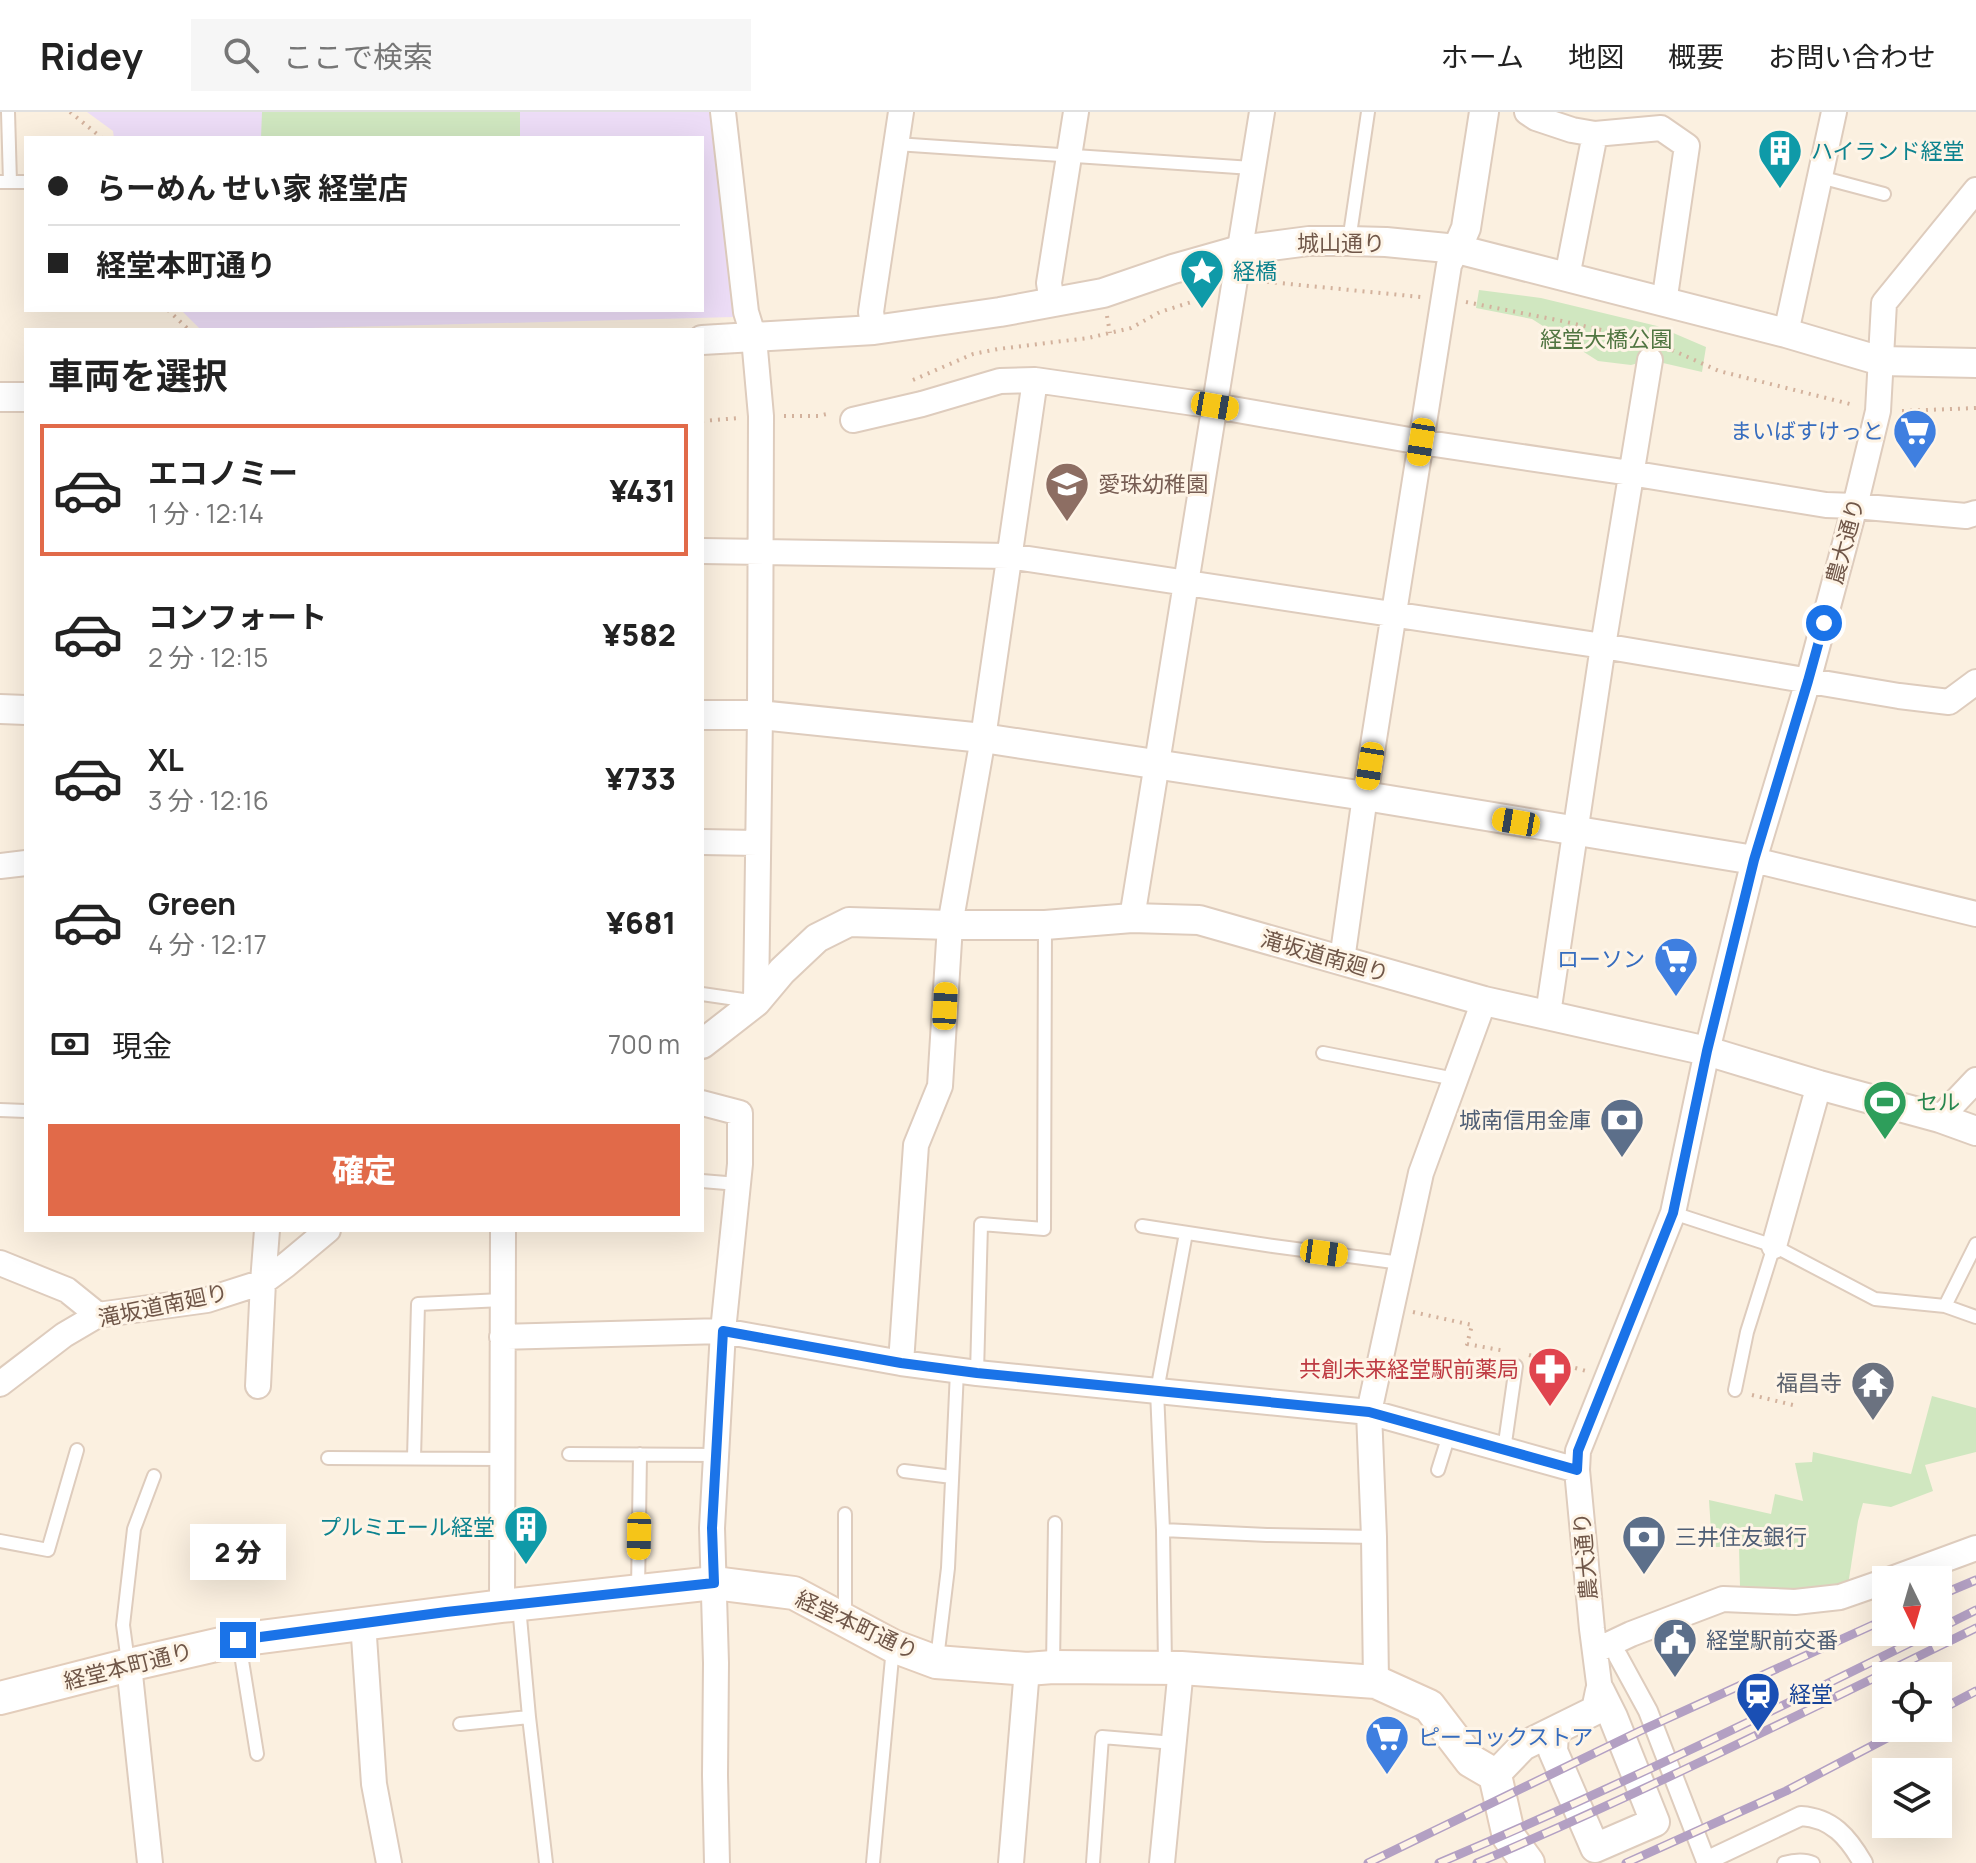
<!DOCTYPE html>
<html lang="ja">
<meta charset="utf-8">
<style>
body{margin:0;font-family:Manrope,"Noto Sans JP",sans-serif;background:#f6f6f6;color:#222;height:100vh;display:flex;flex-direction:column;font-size:30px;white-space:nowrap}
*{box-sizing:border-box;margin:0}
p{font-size:26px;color:#767676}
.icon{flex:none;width:44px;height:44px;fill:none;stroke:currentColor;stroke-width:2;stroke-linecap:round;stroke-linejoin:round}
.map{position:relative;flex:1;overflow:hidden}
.drawer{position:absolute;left:24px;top:216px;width:680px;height:904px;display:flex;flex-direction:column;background:#fff;border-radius:0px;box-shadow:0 8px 32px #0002}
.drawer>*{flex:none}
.top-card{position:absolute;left:24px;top:24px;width:680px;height:176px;border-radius:0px;box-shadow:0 8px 32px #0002;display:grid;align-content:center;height:176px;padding:0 24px;background:#fff}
.needle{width:52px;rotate:175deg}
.tools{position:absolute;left:1872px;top:1454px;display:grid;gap:16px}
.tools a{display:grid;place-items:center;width:80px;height:80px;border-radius:0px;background:#fff;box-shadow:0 8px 32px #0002;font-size:40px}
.end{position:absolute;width:36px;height:36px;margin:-18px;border:10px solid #1a73e8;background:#fff;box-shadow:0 0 0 4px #fff}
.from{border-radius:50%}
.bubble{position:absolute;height:56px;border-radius:0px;background:#fff;box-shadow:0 8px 32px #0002;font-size:26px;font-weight:800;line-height:56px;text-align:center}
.car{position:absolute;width:24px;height:48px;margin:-24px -12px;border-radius:10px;box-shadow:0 0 6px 2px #0007;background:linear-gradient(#f5c518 24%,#345 0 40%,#f5c518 0 76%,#345 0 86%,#f5c518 0)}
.top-card b{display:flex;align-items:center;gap:28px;height:76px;font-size:30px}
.top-card b+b{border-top:2px solid #e0e0e0}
.top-card i{width:20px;height:20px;background:#222}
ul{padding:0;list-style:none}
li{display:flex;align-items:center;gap:24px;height:132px;margin:0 16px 12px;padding:0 8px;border:4px solid transparent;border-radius:0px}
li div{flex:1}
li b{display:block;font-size:30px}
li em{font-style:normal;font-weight:800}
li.current{border-color:#e16a49}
li>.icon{width:72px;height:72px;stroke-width:1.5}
h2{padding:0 24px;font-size:36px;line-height:96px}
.pay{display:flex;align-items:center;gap:20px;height:88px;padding:0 24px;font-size:30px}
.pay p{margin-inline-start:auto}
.primary-button{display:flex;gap:16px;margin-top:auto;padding:16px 24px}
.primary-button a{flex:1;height:92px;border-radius:0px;background:#e16a49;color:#fff;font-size:32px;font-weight:800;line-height:92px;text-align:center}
header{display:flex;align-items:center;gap:48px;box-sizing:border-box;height:112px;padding:0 40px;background:#fff;border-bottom:2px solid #e0e0e0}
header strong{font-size:38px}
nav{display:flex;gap:44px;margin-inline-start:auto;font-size:28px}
.search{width:560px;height:72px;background:#f6f6f6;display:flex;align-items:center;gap:20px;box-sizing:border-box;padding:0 28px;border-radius:0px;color:#767676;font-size:30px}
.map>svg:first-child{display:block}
</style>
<header>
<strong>Ridey</strong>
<div class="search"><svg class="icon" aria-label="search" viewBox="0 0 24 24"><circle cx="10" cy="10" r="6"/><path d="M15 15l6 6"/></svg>ここで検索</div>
<nav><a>ホーム</a><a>地図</a><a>概要</a><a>お問い合わせ</a></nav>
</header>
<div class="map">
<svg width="1976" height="1751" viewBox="0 0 1976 1751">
<rect width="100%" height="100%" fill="#fbf0e0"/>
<path fill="#edddf7" d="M87 0H713L734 205 311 216 305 218H201L181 198H702V26H114L113 19Z"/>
<path fill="#d0e7c0" d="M262 0H520V26H261Z
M1479 178 1541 186 1657 214 1706 235 1702 260 1650 248 1631 253 1598 249 1532 207 1476 196Z
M1932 1284 1976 1296V1340L1925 1353 1933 1379 1891 1395 1863 1391 1858 1409 1848 1473 1808 1479 1740 1475 1739 1435H1712L1709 1388 1771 1402 1775 1382 1803 1389 1795 1351 1812 1350 1813 1340 1911 1362Z"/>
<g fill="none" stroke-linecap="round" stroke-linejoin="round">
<g stroke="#deccbd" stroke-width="16">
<path id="service" d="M8 0 10 70
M896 32 1252 56
M1820 65 1884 82
M0 70H26
M1349 129 1368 0
M702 882 750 889
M1323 941 1455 967
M0 998 26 999
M702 1069 738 1072
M1673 1101 1774 1134 1875 1187 1945 1194 1976 1132
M1142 1114 1273 1134 1401 1151
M1945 1194 1976 1205
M977 1261 981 1112 1044 1117 1045 813
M1735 1278 1747 1220 1774 1134
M1504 1338 1516 1254
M569 1342 716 1343
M328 1346 502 1347
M414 1346 418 1192 502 1188
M1438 1358 1449 1323
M904 1359 952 1365
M1163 1418 1267 1423 1374 1425
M0 1429 48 1438 77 1338
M638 1479 640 1342
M845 1505V1402
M239 1530 257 1642
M937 1547 948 1456 957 1259
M128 1550 123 1513 134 1417 154 1364
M1165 1553 1163 1418 1157 1279 1186 1121
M1053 1555 1055 1411
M529 1605 546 1751
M460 1612 529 1605 519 1494
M873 1751 893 1535
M1093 1751 1102 1625 1174 1631
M1784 1751C1794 1748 1804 1747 1813 1751"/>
</g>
<g stroke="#deccbd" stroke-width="22">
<path id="pedestrian" d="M1618 1544 1648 1599 1706 1749 1801 1704C1832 1706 1848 1725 1863 1751"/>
</g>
<g stroke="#deccbd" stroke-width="28">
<path id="minor" d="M723 0 746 200 754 226 761 304 760 603 756 890
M1527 0 1536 6 1572 18 1595 22 1661 16 1687 34 1664 191
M1567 165 1595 22
M1052 191 1049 171 1076 0
M874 218 871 200 873 186 901 0
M1786 221 1834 0
M853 308 922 292 1000 269 1035 268 1215 294 1421 330 1630 361 1826 393 1855 394 1966 404 1976 401
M702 439 1009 444 1603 534 1899 584 1949 590 1976 570
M702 730 757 731
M1754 748 1976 802
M0 754 26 751
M1132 806 1262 0
M1342 848 1365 684 1449 153 1457 137
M1548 902 1603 534 1650 248
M702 991 740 1001V1052L723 1219 712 1416 716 1551 715 1663 717 1751
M1940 1006 1976 968
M1774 1134 1819 973
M0 1151 67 1178 98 1203
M502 1225 723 1219 901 1251 977 1261 1369 1300 1577 1358
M901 1251 916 1033 940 974 950 813 983 626 1035 268
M0 1272 64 1223 98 1203 207 1188 263 1170 286 1153 328 1118
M258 1274 263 1170 267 1118
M1889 1468 1976 1436
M502 1494 503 1118
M363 1510 374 1672 389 1751
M1595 1539 1631 1522 1723 1487 1795 1490 1840 1485 1886 1469
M129 1553 150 1751
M1376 1570 1374 1425 1369 1300 1421 1061 1484 889
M1600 1579 1592 1517 1577 1358 1578 1339 1673 1101 1707 939 1754 748 1808 569 1855 394 1878 299 1884 191 1976 78
M1011 1751 1027 1557
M1162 1751 1181 1556"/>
</g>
<g stroke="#deccbd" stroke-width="32">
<path id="tertiary" d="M1457 137 1466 116 1484 0
M702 228 874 218 1000 200 1103 181 1173 157 1240 138 1309 129H1349L1386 130 1457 137 1786 221 1881 249 1976 251
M0 285H26
M0 597 26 598
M702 603H760L983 626 1365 684 1754 748
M702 932 756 890 782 859 817 826 849 810 950 813H1045L1132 806 1199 808 1484 889 1707 939 1819 973 1940 1006 1976 1019
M1554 1619 1553 1639 1595 1736 1655 1710 1613 1605 1600 1579
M1495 1663 1523 1634 1596 1598 1600 1579"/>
</g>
<g stroke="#e3cdbb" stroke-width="36">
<path id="secondary" d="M0 1586 129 1553 238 1528 502 1494 714 1471 794 1481 893 1534 936 1550 1027 1557 1053 1555 1181 1556 1376 1570 1429 1594 1471 1649 1495 1663 1509 1725 1528 1751"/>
</g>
<path stroke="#d3b29d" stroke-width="4" stroke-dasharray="2 6" stroke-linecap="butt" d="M70 0 102 26
M1259 169 1421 185
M1466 190 1562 209 1641 227
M168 198 189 218
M1107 204 1110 221
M1672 238 1719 259 1854 293
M913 268 973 242 998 237 1088 226 1131 216 1160 200 1198 188 1209 181
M1902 299 1976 296
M784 304H818L831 301
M702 309 740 306
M1413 1200 1472 1213 1467 1232 1505 1239
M1529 1243 1586 1259
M1752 1283 1793 1293"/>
<use href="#service" stroke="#fff" stroke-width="12"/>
<use href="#pedestrian" stroke="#fff" stroke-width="18"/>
<use href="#minor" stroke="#fff" stroke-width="24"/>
<use href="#tertiary" stroke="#fff" stroke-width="28"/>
<use href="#secondary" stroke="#fff" stroke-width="32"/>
<g stroke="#b3a0c3" stroke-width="9">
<path id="rail" d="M1938 1484 1976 1468
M1938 1517 1976 1498
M1938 1599 1976 1579
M1368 1751 1640 1619 1886 1507
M1439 1751C1606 1680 1769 1601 1932 1520
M1477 1751C1646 1679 1811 1597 1976 1516
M1626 1751 1786 1679 1906 1616"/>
</g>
<use href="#rail" stroke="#fef4e6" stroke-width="6" stroke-dasharray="18" stroke-linecap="butt"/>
</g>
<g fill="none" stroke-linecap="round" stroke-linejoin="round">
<path stroke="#1a73e8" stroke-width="10" d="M238 1528 446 1500 714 1471 712 1416 723 1219 901 1251 977 1261 1369 1300 1577 1358 1578 1339 1673 1101 1707 939 1754 748 1808 569 1824 511"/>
</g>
<defs>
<g id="building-pin" transform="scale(2.3)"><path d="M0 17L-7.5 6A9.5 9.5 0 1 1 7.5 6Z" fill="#0f9aa8" stroke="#fef4e6"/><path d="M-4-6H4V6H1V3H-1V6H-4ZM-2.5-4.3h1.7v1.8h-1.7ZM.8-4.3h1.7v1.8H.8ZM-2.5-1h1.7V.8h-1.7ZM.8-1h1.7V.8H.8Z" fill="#fff"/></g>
<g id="sight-pin" transform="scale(2.3)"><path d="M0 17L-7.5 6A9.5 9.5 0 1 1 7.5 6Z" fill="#0f9aa8" stroke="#fef4e6"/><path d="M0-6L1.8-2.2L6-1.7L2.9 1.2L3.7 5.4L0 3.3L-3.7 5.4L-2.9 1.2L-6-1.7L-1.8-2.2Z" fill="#fff"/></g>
<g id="supermarket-pin" transform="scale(2.3)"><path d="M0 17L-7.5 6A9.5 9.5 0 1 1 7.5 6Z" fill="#3f7fe0" stroke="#fef4e6"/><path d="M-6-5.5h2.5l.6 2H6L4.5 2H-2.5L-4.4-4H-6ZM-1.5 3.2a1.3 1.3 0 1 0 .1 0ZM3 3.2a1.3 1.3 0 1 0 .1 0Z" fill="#fff"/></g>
<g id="school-pin" transform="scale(2.3)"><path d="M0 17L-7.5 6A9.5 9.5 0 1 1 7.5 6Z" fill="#8d6e63" stroke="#fef4e6"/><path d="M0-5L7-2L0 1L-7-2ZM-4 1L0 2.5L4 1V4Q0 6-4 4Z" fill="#fff"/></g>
<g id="stadium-pin" transform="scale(2.3)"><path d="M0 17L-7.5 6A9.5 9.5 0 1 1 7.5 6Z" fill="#2e9e5b" stroke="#fef4e6"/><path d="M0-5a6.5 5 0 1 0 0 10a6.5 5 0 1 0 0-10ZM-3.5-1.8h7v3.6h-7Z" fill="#fff"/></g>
<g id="bank-pin" transform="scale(2.3)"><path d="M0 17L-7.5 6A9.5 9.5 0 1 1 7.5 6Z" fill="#5c6f8a" stroke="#fef4e6"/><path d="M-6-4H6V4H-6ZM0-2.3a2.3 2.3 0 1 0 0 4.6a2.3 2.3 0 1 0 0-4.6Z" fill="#fff"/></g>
<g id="pharmacy-pin" transform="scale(2.3)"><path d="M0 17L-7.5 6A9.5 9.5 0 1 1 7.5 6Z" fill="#e0444e" stroke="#fef4e6"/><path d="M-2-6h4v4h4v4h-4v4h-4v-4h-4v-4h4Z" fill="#fff"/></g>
<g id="temple-pin" transform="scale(2.3)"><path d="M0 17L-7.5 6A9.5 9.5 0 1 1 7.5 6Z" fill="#6b7280" stroke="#fef4e6"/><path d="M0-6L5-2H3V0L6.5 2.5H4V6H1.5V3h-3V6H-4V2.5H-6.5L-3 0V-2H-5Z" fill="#fff"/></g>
<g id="civic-pin" transform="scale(2.3)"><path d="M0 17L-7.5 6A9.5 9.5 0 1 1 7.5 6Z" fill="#5c6f8a" stroke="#fef4e6"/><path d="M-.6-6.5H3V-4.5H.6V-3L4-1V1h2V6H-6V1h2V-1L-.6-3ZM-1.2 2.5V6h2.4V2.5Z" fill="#fff"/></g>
<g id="station-pin" transform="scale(2.3)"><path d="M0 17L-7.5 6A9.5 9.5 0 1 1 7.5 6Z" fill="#1a4fb4" stroke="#fef4e6"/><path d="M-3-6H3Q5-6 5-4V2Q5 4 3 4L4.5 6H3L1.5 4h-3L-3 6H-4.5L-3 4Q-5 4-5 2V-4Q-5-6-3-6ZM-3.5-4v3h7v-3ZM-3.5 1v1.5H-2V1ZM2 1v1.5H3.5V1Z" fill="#fff"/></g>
</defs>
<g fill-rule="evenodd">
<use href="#building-pin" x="1780" y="39"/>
<use href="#sight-pin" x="1202" y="159"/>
<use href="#supermarket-pin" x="1915" y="319"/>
<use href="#school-pin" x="1067" y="372"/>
<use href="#supermarket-pin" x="1676" y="847"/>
<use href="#stadium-pin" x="1885" y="990"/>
<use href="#bank-pin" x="1622" y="1008"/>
<use href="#pharmacy-pin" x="1550" y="1257"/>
<use href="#temple-pin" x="1873" y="1271"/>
<use href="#building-pin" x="526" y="1415"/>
<use href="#bank-pin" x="1644" y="1425"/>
<use href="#civic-pin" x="1675" y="1528"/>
<use href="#station-pin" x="1758" y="1582"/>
<use href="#supermarket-pin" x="1387" y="1625"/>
</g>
<g text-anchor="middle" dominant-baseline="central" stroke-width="6" stroke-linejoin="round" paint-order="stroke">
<g font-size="22" fill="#0d838f" stroke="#fef4e6" text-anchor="start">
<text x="1811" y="39">ハイランド経堂</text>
<text x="1233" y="159">経橋</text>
<text x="495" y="1415" text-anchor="end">プルミエール経堂</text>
</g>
<g font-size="22" fill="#705749" stroke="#fef4e6">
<text x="1341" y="131">城山通り</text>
<text transform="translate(1845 429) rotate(-75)">農大通り</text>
<text transform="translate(1325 844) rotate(16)">滝坂道南廻り</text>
<text transform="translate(163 1193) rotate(-12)">滝坂道南廻り</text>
<text transform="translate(1585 1444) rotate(-95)">農大通り</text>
<text transform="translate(857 1513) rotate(25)">経堂本町通り</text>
<text transform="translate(128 1554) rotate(-14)">経堂本町通り</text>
</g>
<g font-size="22" fill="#517642" stroke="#fef4e6">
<text x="1606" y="227">経堂大橋公園</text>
</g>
<g font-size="22" fill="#366cbe" stroke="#fef4e6" text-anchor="end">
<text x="1884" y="319">まいばすけっと</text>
<text x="1645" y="847">ローソン</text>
<text x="1418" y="1625" text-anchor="start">ピーコックストア</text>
</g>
<g font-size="22" fill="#785e54" stroke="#fef4e6" text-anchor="start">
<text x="1098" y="372">愛珠幼稚園</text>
</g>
<g font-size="22" fill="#27864d" stroke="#fef4e6" text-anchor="start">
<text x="1916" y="990">セル</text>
</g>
<g font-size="22" fill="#4e5e75" stroke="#fef4e6" text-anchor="start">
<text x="1591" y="1008" text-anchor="end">城南信用金庫</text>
<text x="1675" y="1425">三井住友銀行</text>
<text x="1706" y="1528">経堂駅前交番</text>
</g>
<g font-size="22" fill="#be3a42" stroke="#fef4e6" text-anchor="end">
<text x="1519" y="1257">共創未来経堂駅前薬局</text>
</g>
<g font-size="22" fill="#5b616d" stroke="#fef4e6" text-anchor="end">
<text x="1842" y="1271">福昌寺</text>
</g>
<g font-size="22" fill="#164399" stroke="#fef4e6" text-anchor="start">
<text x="1789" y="1582">経堂</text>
</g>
</g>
</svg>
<div class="tools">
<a><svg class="needle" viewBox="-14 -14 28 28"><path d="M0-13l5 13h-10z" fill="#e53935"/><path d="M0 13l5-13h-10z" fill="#767676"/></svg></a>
<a><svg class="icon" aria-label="locate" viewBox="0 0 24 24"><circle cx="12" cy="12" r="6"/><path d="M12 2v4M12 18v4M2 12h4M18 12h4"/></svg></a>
<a><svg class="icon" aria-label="layers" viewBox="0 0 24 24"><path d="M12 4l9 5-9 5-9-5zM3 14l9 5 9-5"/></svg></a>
</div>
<i class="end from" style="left:1824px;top:511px"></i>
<i class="end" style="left:238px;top:1528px"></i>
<div class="bubble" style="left:190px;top:1412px;width:96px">2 分</div>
<i class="car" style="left:1215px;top:294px;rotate:100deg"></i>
<i class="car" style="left:1421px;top:330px;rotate:189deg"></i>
<i class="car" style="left:1370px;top:654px;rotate:189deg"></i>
<i class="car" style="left:1516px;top:710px;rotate:280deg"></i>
<i class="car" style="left:945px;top:894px;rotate:3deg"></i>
<i class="car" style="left:1324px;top:1141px;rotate:98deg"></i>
<i class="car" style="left:639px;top:1424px;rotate:181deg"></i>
<div class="top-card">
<b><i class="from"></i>らーめん せい家 経堂店</b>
<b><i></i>経堂本町通り</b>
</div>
<section class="drawer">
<h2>車両を選択</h2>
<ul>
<li class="current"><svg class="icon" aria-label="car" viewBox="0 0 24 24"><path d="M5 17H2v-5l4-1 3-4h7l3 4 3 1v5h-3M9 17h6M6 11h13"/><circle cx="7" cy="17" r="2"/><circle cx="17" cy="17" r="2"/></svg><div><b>エコノミー</b><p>1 分 · 12:14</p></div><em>¥431</em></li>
<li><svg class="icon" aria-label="car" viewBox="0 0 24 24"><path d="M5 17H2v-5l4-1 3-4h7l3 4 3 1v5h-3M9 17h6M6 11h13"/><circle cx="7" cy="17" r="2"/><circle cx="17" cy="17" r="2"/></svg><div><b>コンフォート</b><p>2 分 · 12:15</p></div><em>¥582</em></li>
<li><svg class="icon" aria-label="car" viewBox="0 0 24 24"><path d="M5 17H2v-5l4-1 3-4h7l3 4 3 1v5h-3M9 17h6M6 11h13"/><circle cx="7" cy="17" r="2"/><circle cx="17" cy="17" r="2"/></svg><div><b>XL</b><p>3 分 · 12:16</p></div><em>¥733</em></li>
<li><svg class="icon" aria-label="car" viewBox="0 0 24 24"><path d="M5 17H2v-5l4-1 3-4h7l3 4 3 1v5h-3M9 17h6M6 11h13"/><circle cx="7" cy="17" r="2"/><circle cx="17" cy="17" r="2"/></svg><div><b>Green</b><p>4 分 · 12:17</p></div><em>¥681</em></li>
</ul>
<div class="pay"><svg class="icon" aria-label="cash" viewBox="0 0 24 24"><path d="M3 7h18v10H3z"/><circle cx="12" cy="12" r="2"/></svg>現金<p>700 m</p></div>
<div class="primary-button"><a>確定</a></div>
</section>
</div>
